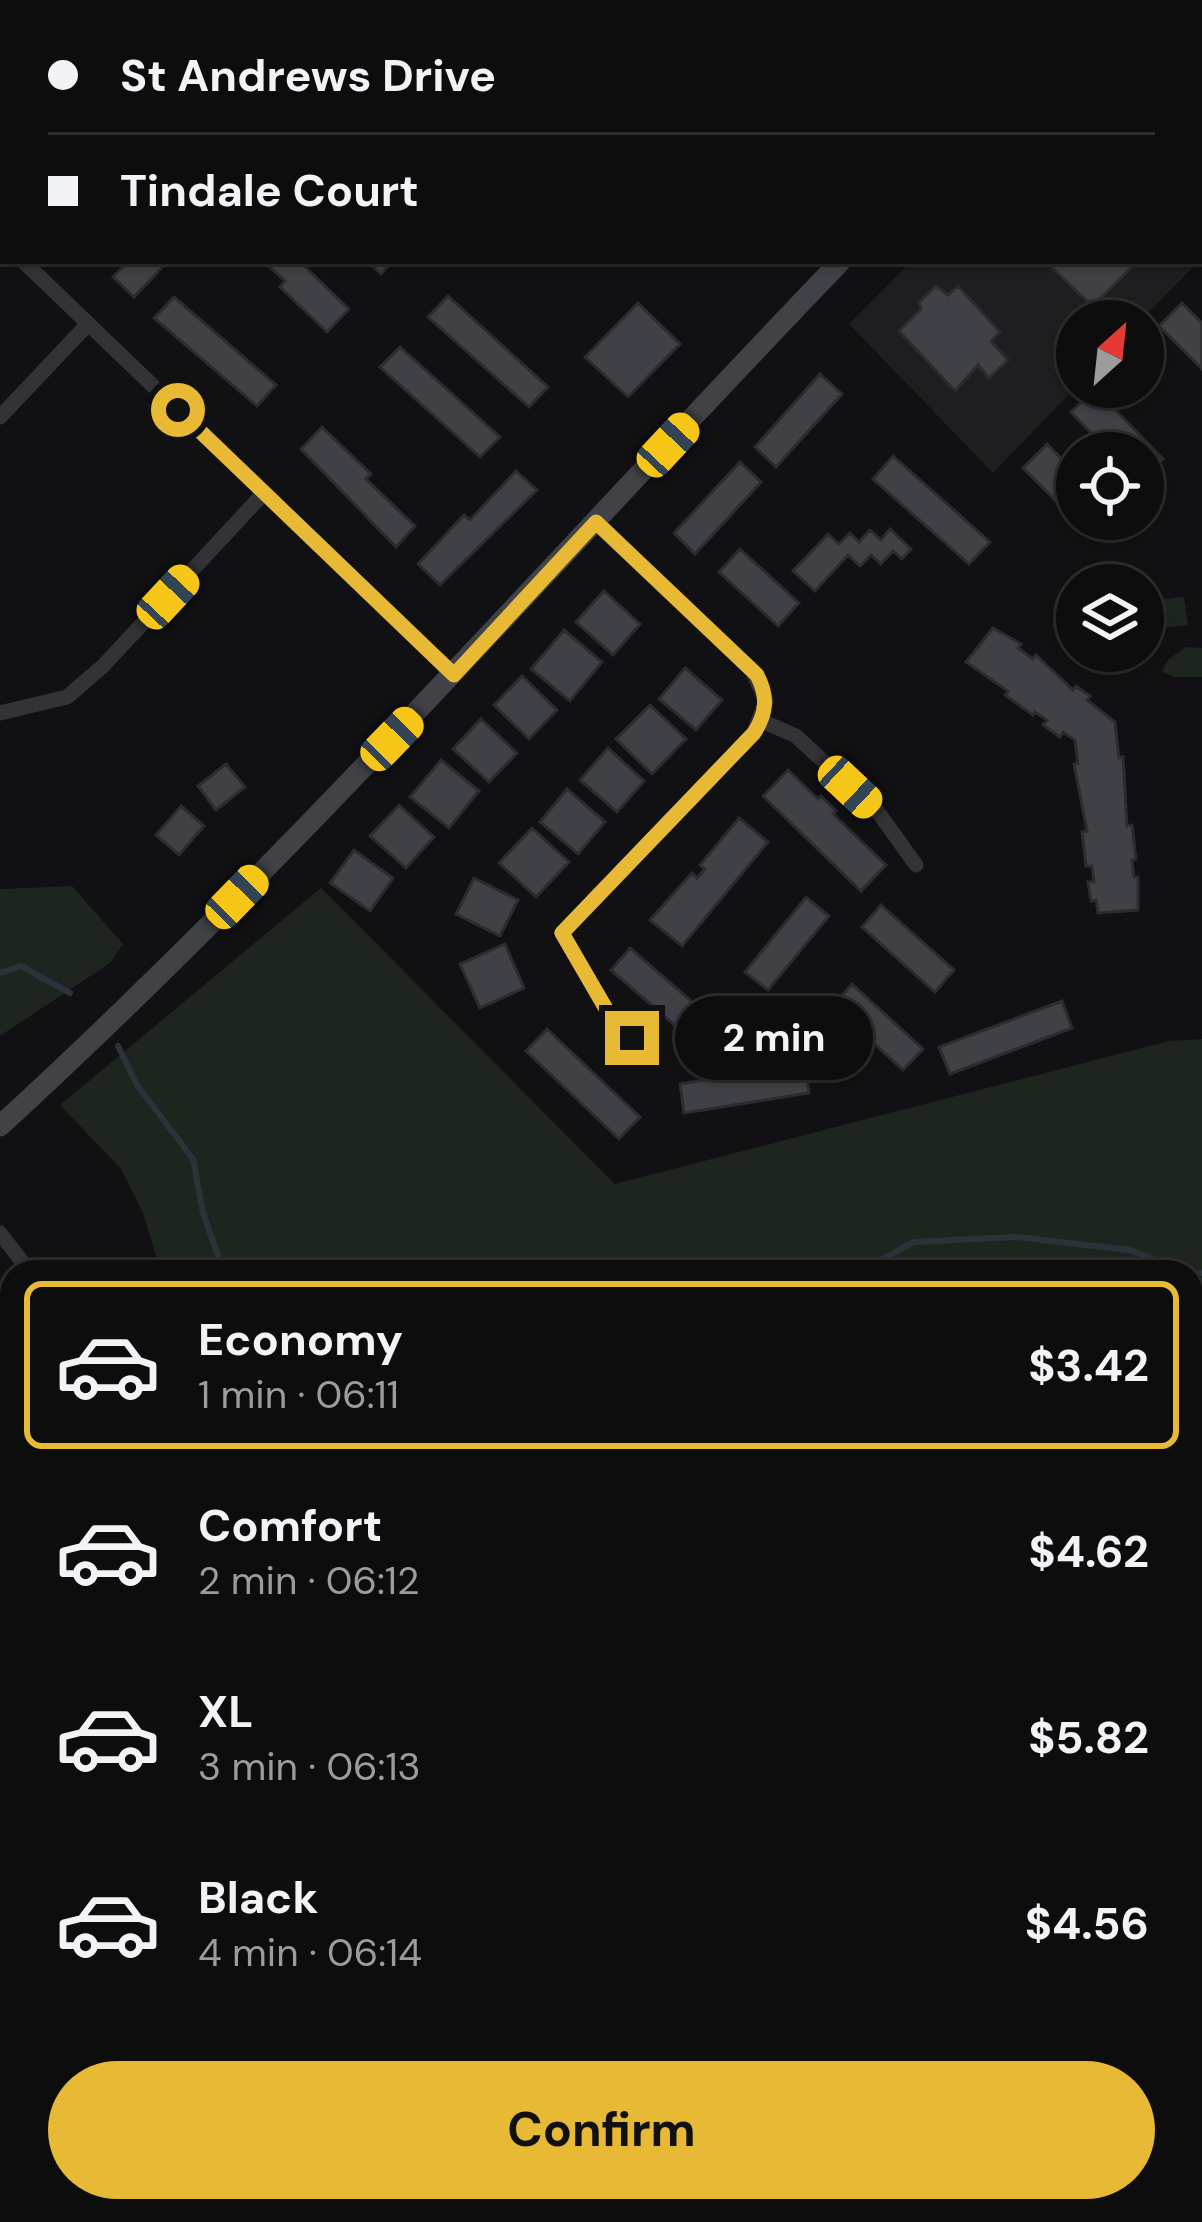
<!DOCTYPE html>
<meta charset="utf-8">
<style>
body{margin:0;font-family:"DM Sans",sans-serif;background:#1b1b1c;color:#f1f3f6;height:100vh;display:flex;flex-direction:column;font-size:45px;white-space:nowrap}
*{box-sizing:border-box;margin:0}
p{font-size:39px;color:#9a9c9e}
.icon{flex:none;width:66px;height:66px;fill:none;stroke:currentColor;stroke-width:2;stroke-linecap:round;stroke-linejoin:round}
.map{position:relative;flex:1;overflow:hidden}
.details{position:absolute;left:0px;top:1260px;width:1203px;height:963px;display:flex;flex-direction:column;background:#0d0d0e;border-radius:36px 36px 0 0;box-shadow:0 3px 9px #0004,0 0 0 3px #2d2d2e}
.details>*{flex:none}
.guide{position:absolute;left:0px;top:0px;width:1203px;height:264px;box-shadow:0 3px 9px #0004,0 0 0 3px #2d2d2e;display:grid;align-content:center;height:264px;padding:0 48px;background:#0d0d0e}
.needle{width:78px;rotate:27deg}
.tools{position:absolute;left:1056px;top:300px;display:grid;gap:24px}
.tools a{display:grid;place-items:center;width:108px;height:108px;border-radius:50%;background:#0d0d0e;box-shadow:0 3px 9px #0004,0 0 0 3px #2d2d2e;font-size:60px}
.end{position:absolute;width:54px;height:54px;margin:-27px;border:15px solid #e7b935;background:#111;box-shadow:0 0 0 6px #111}
.from{border-radius:50%}
.bubble{position:absolute;height:84px;border-radius:42px;background:#0d0d0e;box-shadow:0 3px 9px #0004,0 0 0 3px #2d2d2e;font-size:39px;font-weight:700;line-height:84px;text-align:center}
.car{position:absolute;width:36px;height:72px;margin:-36px -18px;border-radius:15px;box-shadow:0 0 9px 3px #0007;background:linear-gradient(#f5c518 24%,#345 0 40%,#f5c518 0 76%,#345 0 86%,#f5c518 0)}
.guide b{display:flex;align-items:center;gap:42px;height:114px;font-size:45px}
.guide b+b{border-top:3px solid #2d2d2e}
.guide i{width:30px;height:30px;background:#f1f3f6}
ul{padding:21px 0 0;list-style:none}
li{display:flex;align-items:center;gap:36px;height:168px;margin:0 24px 18px;padding:0 24px;border:6px solid transparent;border-radius:18px}
li div{flex:1}
li b{display:block;font-size:45px}
li em{font-style:normal;font-weight:700}
li.selected{border-color:#e7b935}
li>.icon{width:108px;height:108px;stroke-width:1.5}
.action{display:flex;gap:24px;margin-top:auto;padding:24px 48px}
.action a{flex:1;height:138px;border-radius:72px;background:#e7b935;color:#111;font-size:48px;font-weight:700;line-height:138px;text-align:center}
.map>svg:first-child{display:block}
</style>
<div class="map">
<svg width="1202" height="2222" viewBox="0 0 1202 2222">
<rect width="100%" height="100%" fill="#111113"/>
<path fill="#1e1d20" d="M912 261H1199L1140 321H1077V386L993 473 849 324Z"/>
<path fill="#1e251f" d="M1184 597 1188 625 1151 629 1148 601Z
M1186 647 1202 648V677H1174L1162 671 1168 660Z
M72 886 123 944 110 963 0 1036V889Z
M321 888 615 1184 1169 1041 1202 1039V1541L1191 1548V1272H161L143 1213 121 1169 60 1105Z
M12 2211H277L298 2222H1Z"/>
<g fill="none" stroke-linecap="round" stroke-linejoin="round">
<path stroke="#2b333a" stroke-width="6" d="M0 973 21 966 70 993
M118 1046 137 1085 193 1159 203 1213 224 1272
M858 1272 914 1242 1016 1237 1130 1250 1184 1272
M1191 1274 1202 1273"/>
</g>
<path fill="#404146" stroke="#2c2b2f" stroke-width="3" d="M665 0 668 3 601 1 602 0Z
M970 0H1012L1015 3H967Z
M128 261H168L134 297 113 277Z
M263 261H304L302 264 349 309 327 332 280 287 285 281Z
M367 261H393L381 274Z
M1045 261H1138L1098 301H1087Z
M936 286 948 295 958 286 1000 332 991 341 1008 360 989 378 978 365 955 391 899 331 921 309 919 302Z
M448 296 548 387 529 407 428 317Z
M174 297 276 385 257 406 154 318Z
M638 303 680 344 628 397 585 357Z
M1182 303 1202 323V369L1159 326Z
M400 347 500 437 480 457 380 367Z
M820 374 842 394 776 467 755 447Z
M1095 389 1163 459 1143 478V453H1110L1071 412Z
M322 427 371 474 366 479 415 526 396 547 301 449Z
M1047 444 1077 474V519H1089L1082 527 1023 468Z
M893 456 990 542 969 564 873 479Z
M740 462 761 482 695 554 674 533Z
M516 471 537 490 440 585 418 564 464 515 470 520Z
M890 529 911 549 902 559 893 551 881 564 871 555 860 566 848 555 815 591 793 571 828 534 839 544 850 533 859 542 870 530 881 540Z
M740 549 799 603 778 626 719 572Z
M604 591 640 624 613 655 576 622Z
M993 628 1021 644 1018 648 1033 659 1036 655 1073 690 1076 686 1090 696 1087 700 1115 722 1119 758 1123 757 1127 826 1132 825 1136 859 1132 860 1134 877H1138V910L1098 913 1096 900 1091 901 1088 882H1094L1092 866H1086L1082 832 1087 831 1074 764 1078 763 1075 740 1063 732 1060 737 1043 725 1047 720 1035 712 1033 715 1005 695 1008 691 966 662Z
M564 630 602 662 570 701 531 669Z
M685 668 722 700 696 730 659 699Z
M522 676 557 710 529 739 494 705Z
M650 705 686 739 652 774 616 739Z
M481 719 517 753 489 782 453 749Z
M608 748 644 781 617 812 580 780Z
M441 760 479 791 449 828 410 797Z
M226 764 245 787 216 810 198 786Z
M788 770 818 799 821 796 836 811 833 814 886 865 861 891 763 796Z
M567 789 605 822 578 854 540 822Z
M399 805 434 837 406 868 370 836Z
M181 806 204 826 179 855 156 835Z
M739 818 768 842 682 946 650 920 692 873 697 878 705 869 700 865Z
M532 828 569 862 536 897 499 863Z
M354 850 393 878 370 911 330 883Z
M474 878 518 900 500 936 456 914Z
M806 897 829 916 768 990 745 972Z
M881 905 954 970 935 992 862 927Z
M505 944 524 988 480 1008 460 964Z
M630 948 727 1032 708 1054 611 970Z
M852 984 923 1049 903 1070 833 1006Z
M1062 1001 1072 1028 950 1074 939 1047Z
M547 1029 640 1117 619 1139 526 1051Z
M805 1064 809 1093 684 1113 680 1084Z"/>
<g fill="none" stroke-linecap="round" stroke-linejoin="round">
<path stroke="#333337" stroke-width="15" d="M802 0 804 3
M921 3 924 0
M0 239 3 242
M23 261 454 675
M0 417 88 324
M595 522 752 670 766 701 754 733 562 933 609 1014 654 1061
M0 713 67 697 103 666 264 493
M762 721 796 736 878 812 916 865
M0 1233 30 1272
M0 1614 12 1603
M1191 1710 1202 1703
M0 1770 12 1776
M921 2211 957 2222
M2 2222 12 2202
M392 2222 397 2211"/>
<path stroke="#414247" stroke-width="21" d="M1087 3 1090 0
M0 1126C297 854 562 551 841 261
M0 2073 12 2080
M260 2211 281 2222"/>
</g>
<g fill="none" stroke-linecap="round" stroke-linejoin="round">
<path stroke="#e7b935" stroke-width="15" d="M178 410 454 675 596 522 757 675C768 696 767 713 754 733L562 933 609 1014 632 1038"/>
</g>
</svg>
<div class="tools">
<a><svg class="needle" viewBox="-14 -14 28 28"><path d="M0-13l5 13h-10z" fill="#e53935"/><path d="M0 13l5-13h-10z" fill="#9a9c9e"/></svg></a>
<a><svg class="icon" aria-label="locate" viewBox="0 0 24 24"><circle cx="12" cy="12" r="6"/><path d="M12 2v4M12 18v4M2 12h4M18 12h4"/></svg></a>
<a><svg class="icon" aria-label="layers" viewBox="0 0 24 24"><path d="M12 4l9 5-9 5-9-5zM3 14l9 5 9-5"/></svg></a>
</div>
<i class="end from" style="left:178px;top:410px"></i>
<i class="end" style="left:632px;top:1038px"></i>
<div class="bubble" style="left:675px;top:996px;width:198px">2 min</div>
<i class="car" style="left:668px;top:445px;rotate:43deg"></i>
<i class="car" style="left:168px;top:597px;rotate:43deg"></i>
<i class="car" style="left:392px;top:739px;rotate:44deg"></i>
<i class="car" style="left:850px;top:787px;rotate:133deg"></i>
<i class="car" style="left:237px;top:897px;rotate:44deg"></i>
<div class="guide">
<b><i class="from"></i>St Andrews Drive</b>
<b><i></i>Tindale Court</b>
</div>
<section class="details">
<ul>
<li class="selected"><svg class="icon" aria-label="car" viewBox="0 0 24 24"><path d="M5 17H2v-5l4-1 3-4h7l3 4 3 1v5h-3M9 17h6M6 11h13"/><circle cx="7" cy="17" r="2"/><circle cx="17" cy="17" r="2"/></svg><div><b>Economy</b><p>1 min · 06:11</p></div><em>$3.42</em></li>
<li><svg class="icon" aria-label="car" viewBox="0 0 24 24"><path d="M5 17H2v-5l4-1 3-4h7l3 4 3 1v5h-3M9 17h6M6 11h13"/><circle cx="7" cy="17" r="2"/><circle cx="17" cy="17" r="2"/></svg><div><b>Comfort</b><p>2 min · 06:12</p></div><em>$4.62</em></li>
<li><svg class="icon" aria-label="car" viewBox="0 0 24 24"><path d="M5 17H2v-5l4-1 3-4h7l3 4 3 1v5h-3M9 17h6M6 11h13"/><circle cx="7" cy="17" r="2"/><circle cx="17" cy="17" r="2"/></svg><div><b>XL</b><p>3 min · 06:13</p></div><em>$5.82</em></li>
<li><svg class="icon" aria-label="car" viewBox="0 0 24 24"><path d="M5 17H2v-5l4-1 3-4h7l3 4 3 1v5h-3M9 17h6M6 11h13"/><circle cx="7" cy="17" r="2"/><circle cx="17" cy="17" r="2"/></svg><div><b>Black</b><p>4 min · 06:14</p></div><em>$4.56</em></li>
</ul>
<div class="action"><a>Confirm</a></div>
</section>
</div>
